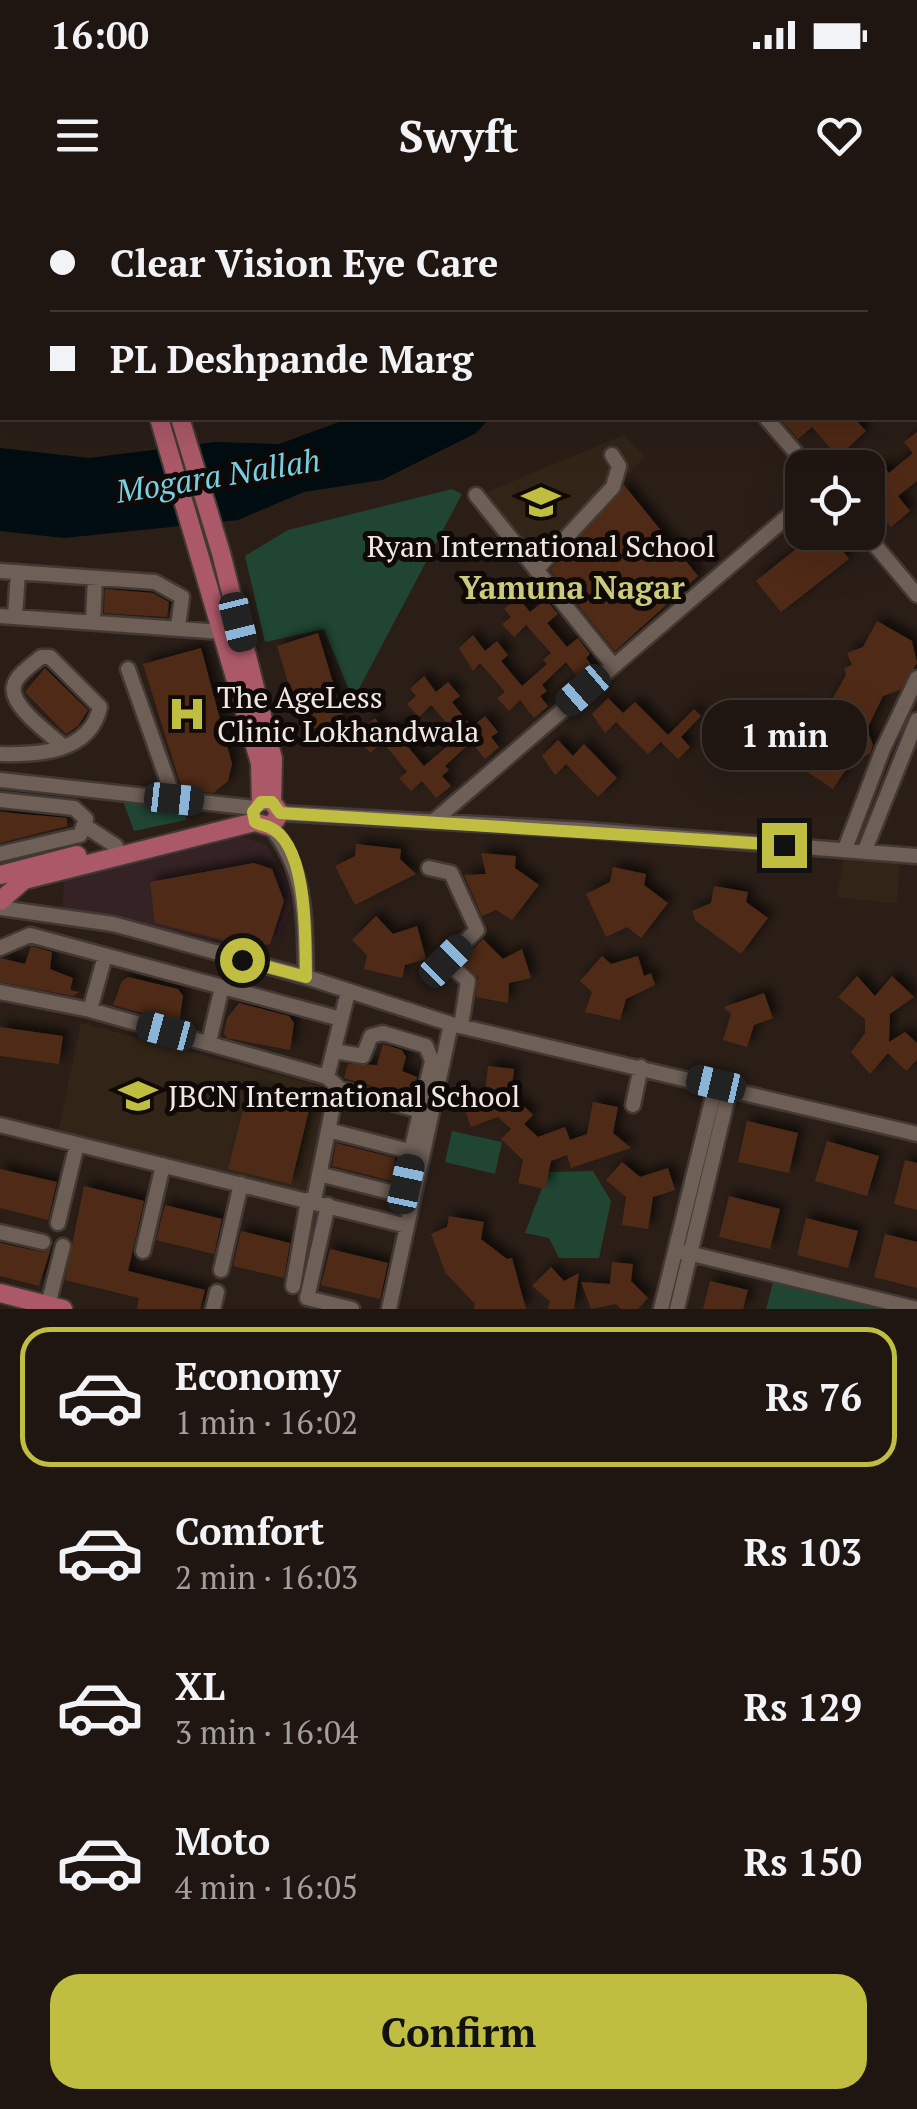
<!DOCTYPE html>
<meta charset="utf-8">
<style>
body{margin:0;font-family:"PT Serif",serif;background:#281f1a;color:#f1f3f6;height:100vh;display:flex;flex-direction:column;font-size:38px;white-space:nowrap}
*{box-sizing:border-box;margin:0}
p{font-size:32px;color:#a29f9f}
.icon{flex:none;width:55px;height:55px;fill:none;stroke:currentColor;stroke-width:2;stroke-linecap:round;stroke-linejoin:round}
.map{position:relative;height:1109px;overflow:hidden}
.drawer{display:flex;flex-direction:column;background:#201611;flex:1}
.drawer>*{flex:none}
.guide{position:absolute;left:0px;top:0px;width:918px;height:220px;box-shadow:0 10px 40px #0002,0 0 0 2px #3d3531;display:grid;align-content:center;height:220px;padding:0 50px;background:#201611}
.controls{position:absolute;left:785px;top:250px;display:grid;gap:20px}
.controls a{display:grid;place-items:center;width:100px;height:100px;border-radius:20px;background:#201611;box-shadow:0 10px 40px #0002,0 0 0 2px #3d3531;font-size:50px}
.end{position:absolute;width:45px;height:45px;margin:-22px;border:12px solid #bfbe41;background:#111;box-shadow:0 0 0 5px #111}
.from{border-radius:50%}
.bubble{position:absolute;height:70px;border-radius:30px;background:#201611;box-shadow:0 10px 40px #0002,0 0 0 2px #3d3531;font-size:32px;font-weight:600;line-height:70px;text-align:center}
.car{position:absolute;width:30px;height:60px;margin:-30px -15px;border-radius:12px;box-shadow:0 0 8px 2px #0007;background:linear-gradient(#222 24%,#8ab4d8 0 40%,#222 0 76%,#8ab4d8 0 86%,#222 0)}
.guide b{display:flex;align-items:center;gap:35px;height:95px;font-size:38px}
.guide b+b{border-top:2px solid #3d3531}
.guide i{width:25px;height:25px;background:#f1f3f6}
ul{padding:18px 0 0;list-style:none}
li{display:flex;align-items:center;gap:30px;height:140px;margin:0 20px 15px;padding:0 30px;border:5px solid transparent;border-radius:30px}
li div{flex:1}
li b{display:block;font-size:38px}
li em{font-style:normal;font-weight:600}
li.on{border-color:#bfbe41}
li>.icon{width:90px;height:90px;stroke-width:1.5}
.cta{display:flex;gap:20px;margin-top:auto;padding:20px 50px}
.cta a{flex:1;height:115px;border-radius:30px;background:#bfbe41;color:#111;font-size:40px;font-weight:600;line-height:115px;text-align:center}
.status{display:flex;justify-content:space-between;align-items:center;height:70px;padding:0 50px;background:#201611;direction:ltr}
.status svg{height:28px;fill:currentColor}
header{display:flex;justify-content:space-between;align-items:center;height:130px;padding:0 50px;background:#201611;font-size:45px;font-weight:600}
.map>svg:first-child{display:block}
</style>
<div class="status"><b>16:00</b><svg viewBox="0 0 49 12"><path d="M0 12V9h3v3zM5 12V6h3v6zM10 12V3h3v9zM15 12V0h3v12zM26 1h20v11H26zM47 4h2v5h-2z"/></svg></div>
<header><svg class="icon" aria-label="menu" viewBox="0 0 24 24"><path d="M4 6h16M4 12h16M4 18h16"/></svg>Swyft<svg class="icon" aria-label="heart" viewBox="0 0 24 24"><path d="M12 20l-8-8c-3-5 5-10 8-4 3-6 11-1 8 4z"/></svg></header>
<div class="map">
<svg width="917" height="1109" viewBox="0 0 917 1109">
<defs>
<filter id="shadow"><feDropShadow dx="6" dy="-6" stdDeviation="5" flood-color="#0009"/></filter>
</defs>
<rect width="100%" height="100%" fill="#2a1e17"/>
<path fill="#352225" d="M237 635 266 645 289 682 292 705 277 741 254 748 63 707 64 677Z"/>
<path fill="#322518" d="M624 235 645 257 534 366 480 295Z
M844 656 900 662 897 704 837 697Z
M81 823 331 889 307 993 58 933Z"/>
<path fill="#204532" d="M452 289 462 294 353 500 324 429 265 442 245 356 288 330Z
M123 601 184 607 186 620 134 631Z
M452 931 502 942 495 974 445 962Z
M593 971 611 1001 599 1058H559L549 1038 525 1033 548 972Z
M773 1082 886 1109H766Z"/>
<path fill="#010d10" d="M350 218H490L476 233 382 280 304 292 238 320 64 338 0 331V248L89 258 216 242 279 244Z"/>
<path fill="#4f2c19" filter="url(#shadow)" d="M780 218H854L866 231 838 257 812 227 798 239Z
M917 232V281L898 296 910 311 891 327 885 320 877 327 868 315V299L873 295 868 277 882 265 889 273 913 253 904 242Z
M624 285 698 376 615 451 550 370Z
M817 332H829L849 359 781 412 756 381Z
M105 389 153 393 169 402 167 417 104 413Z
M518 397 530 412 546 399 558 414 547 423 567 447 578 438 590 454 586 458 594 468 580 480 566 462 542 485 547 491 540 496 548 506 534 518 520 500 509 511 497 498 505 492 480 463 473 471 459 448 473 435 485 451 497 441 508 455 501 461 522 486 547 464 543 460 551 453 526 425 514 437 502 424 511 417 504 409Z
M877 421 912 441 917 463 900 490 883 496 867 529 873 545 870 554 851 562 833 589 800 567 818 540 812 527 821 522 817 514 826 510 846 475 844 468 852 465 847 453 863 447Z
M318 433 344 519 303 532 277 446Z
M201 448 232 564 228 581 213 593 182 589 143 464Z
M45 468 88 510 78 526 66 534 25 492Z
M424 476 436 492 448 482 460 496 452 502 472 527 485 516 498 532 491 537 499 547 485 559 471 542 445 566 449 570 442 576 451 586 436 598 422 581 411 591 399 578 407 572 383 542 370 553 362 543 370 535 364 527 375 518 387 533 399 523 410 535 403 541 424 566 451 543 448 539 456 533 431 505 419 517 407 504 416 496 410 489Z
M608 498 623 513 635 502 668 535 648 554 616 522 605 533 592 514Z
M694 509 701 516 681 537 690 547 678 559 661 542Z
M558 540 573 556 584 544 617 578 598 597 566 564 555 575 542 556Z
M0 612 67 618V626L0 643Z
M356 644 401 649 400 659 416 674 355 705 335 666 355 656Z
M481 653 516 656 515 668 539 685 512 720 496 710 482 716 464 675 486 674Z
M254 663 272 669 284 701 270 744 256 748 155 723 150 682Z
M613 667 646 674 644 685 668 703 641 738 627 727 606 737 586 694 610 682Z
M714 686 748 692 746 702 768 718 741 754 695 720 692 711 711 703Z
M376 716 393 734 417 726 426 759 405 765 402 778 364 769 367 755 352 740Z
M483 739 503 759 522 749 531 778 509 783 508 803 476 797 478 777 461 761Z
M31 746 52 752 50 769 73 778 70 790 79 792 73 796 0 782V758L25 764Z
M602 756 611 764 638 756 644 776 651 773 655 785 626 799 620 820 585 812 592 792 580 781Z
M857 776 875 796 892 776 914 797 890 814 889 842 905 832 917 843V860L906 871 888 853 870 874 851 852 865 833V819L838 797Z
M128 777 178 789 183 796 179 823 113 805 122 781Z
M764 793 773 818 754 825 747 847 723 840 731 814 724 807Z
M239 803 289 816 294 823 290 850 227 838 224 833 227 818Z
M0 827 63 836 59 864 0 856Z
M383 844 402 850 406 857 402 871 417 877 413 898 344 878 348 864 377 865Z
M488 866 514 869 511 894 533 915 524 924 538 937 565 927 570 940 587 934 593 902 618 907 613 933 631 948 571 968 567 955 551 961 545 989 518 983 523 960 501 939 511 929 498 917 471 927 462 901 485 893Z
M248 890 310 906 291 984 228 969Z
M747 921 798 933 789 973 738 962Z
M827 941 879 956 867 996 815 981Z
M336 943 395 958 392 981 332 966Z
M905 960 917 963V1010L894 1004Z
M622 962 640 977 668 968 675 990 653 997 648 1029 622 1025 626 997 606 980Z
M0 969 57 982 48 1020 0 1008Z
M84 986 144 1001 128 1071 205 1090 200 1109H137L139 1098 65 1080Z
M729 996 780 1009 770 1049 719 1037Z
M165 1005 222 1019 214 1054 156 1040Z
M449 1016 484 1022 481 1039 507 1059 512 1058 526 1109H474L475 1104 445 1072 431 1034 447 1027Z
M806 1018 858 1031 848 1068 797 1055Z
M241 1031 290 1043 284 1078 233 1066Z
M885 1034 917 1042V1088L874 1077Z
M0 1043 42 1052 51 1048 39 1086 0 1076Z
M330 1049 388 1063 380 1099 321 1085Z
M612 1062 633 1064 631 1081 648 1098 638 1109H621L616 1104 591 1109 581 1082 610 1084Z
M551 1067 564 1081 579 1073 574 1109H548L550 1101 532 1086Z
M710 1081 748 1090 743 1109H703Z"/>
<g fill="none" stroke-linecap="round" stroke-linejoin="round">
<g stroke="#433934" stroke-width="19">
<path id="minor" d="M76 0 82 2
M828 0 830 2
M0 7 2 14
M915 40 917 39
M0 48 2 53
M915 71 917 73
M766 218 809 268
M476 295 613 465
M864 332 917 395
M536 370 613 287 619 266 612 255
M0 371 155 382 182 397 178 427
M0 416 222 432
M15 417 18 372
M93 422 95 378
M128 469 174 599
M0 554C38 555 90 553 100 507L50 457H41C33 464 16 475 14 486 9 506 50 534 63 546
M0 580 255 608
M0 600 74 608 86 619 80 635 0 654
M280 613 586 630 917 656
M435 620 802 304
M85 626 116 646
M271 627C308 675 304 719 306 777
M845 649 883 549 917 478
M865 650 917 520
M429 668 451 673 477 730 446 761 468 781 461 826
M0 708 113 724 306 777 451 824 917 934
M0 748 30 735 341 819
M0 792 90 810 327 877
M90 810 105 756
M209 842 222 787
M337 888 421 911
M633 905 641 867
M0 925 407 1026
M328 930 413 952
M319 974 398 994 402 990 432 861 426 846 383 833 371 836 363 856 334 851
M314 1000 337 886 327 877 348 792
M328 1005 307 1098 352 1109
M58 1023 77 944
M0 1032 43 1042
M676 1050 917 1109
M143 1051 163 965
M221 1070 241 984
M293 1086 308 1000
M48 1105 63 1046
M213 1109 217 1092
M389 1109 451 824
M661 1109 716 884
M677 1109 730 887"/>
</g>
<g stroke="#433934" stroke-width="22">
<path id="major" d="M130 2 131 0
M151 2 152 0
M159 218 260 563 261 602
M180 218 221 353 273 559 272 602
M0 675 77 655
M0 701 24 680 255 622 271 627 280 613 272 602
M0 1093 63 1109"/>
</g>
<use href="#minor" stroke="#6e5f57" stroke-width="14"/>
<use href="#major" stroke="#ab5968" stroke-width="18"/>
</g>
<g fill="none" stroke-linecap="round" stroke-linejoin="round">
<path stroke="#bfbe41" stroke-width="12" d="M242 760 306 777C305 741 309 644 269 627 265 625 259 625 255 622L253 612 261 602H272L280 613 784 645"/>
</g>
<defs>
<g id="school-bare" transform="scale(3)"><path d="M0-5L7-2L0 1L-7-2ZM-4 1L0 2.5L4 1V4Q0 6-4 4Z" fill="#bfbe41" stroke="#0f0907" stroke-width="2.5" paint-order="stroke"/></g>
<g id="hospital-bare" transform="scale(3)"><path d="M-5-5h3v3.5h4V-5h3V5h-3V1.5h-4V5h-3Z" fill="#bfbe41" stroke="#0f0907" stroke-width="2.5" paint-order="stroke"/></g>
</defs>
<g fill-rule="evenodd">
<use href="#school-bare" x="541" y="302"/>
<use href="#hospital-bare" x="187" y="514"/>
<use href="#school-bare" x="138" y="896"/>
</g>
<g text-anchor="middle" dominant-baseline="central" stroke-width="10" stroke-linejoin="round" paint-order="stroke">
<g font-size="30" fill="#f1e8e3" stroke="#0f0907" text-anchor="start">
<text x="541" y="346" text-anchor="middle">Ryan International School</text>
<text x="217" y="497">The AgeLess<tspan x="217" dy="34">Clinic Lokhandwala</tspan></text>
<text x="168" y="896">JBCN International School</text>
</g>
<g font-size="32" font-style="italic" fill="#77d1e3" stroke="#0f0907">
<text transform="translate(218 275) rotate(-9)">Mogara Nallah</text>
</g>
<g font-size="32" font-weight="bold" fill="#cacb7d" stroke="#0f0907">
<text x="572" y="387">Yamuna Nagar</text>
</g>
</g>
</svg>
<div class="controls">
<a><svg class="icon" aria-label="locate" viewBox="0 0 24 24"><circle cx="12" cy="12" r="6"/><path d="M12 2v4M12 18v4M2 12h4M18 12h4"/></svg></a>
</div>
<i class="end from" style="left:242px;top:760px"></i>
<i class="end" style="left:784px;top:645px"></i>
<div class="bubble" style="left:702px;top:500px;width:165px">1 min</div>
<i class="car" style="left:238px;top:422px;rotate:166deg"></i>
<i class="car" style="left:583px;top:490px;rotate:229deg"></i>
<i class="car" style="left:174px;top:599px;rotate:96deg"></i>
<i class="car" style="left:446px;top:761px;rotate:45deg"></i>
<i class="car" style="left:166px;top:831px;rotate:285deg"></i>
<i class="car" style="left:716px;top:884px;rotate:283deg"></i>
<i class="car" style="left:406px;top:984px;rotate:12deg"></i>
<div class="guide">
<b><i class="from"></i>Clear Vision Eye Care</b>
<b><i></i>PL Deshpande Marg</b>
</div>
</div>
<section class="drawer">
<ul>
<li class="on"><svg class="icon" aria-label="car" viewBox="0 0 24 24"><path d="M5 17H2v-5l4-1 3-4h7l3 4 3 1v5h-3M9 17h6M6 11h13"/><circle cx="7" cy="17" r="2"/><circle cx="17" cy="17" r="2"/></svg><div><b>Economy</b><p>1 min · 16:02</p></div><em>Rs 76</em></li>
<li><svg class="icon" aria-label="car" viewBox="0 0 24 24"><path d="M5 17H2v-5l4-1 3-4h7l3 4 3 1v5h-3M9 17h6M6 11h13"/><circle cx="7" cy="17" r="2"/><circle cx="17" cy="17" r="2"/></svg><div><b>Comfort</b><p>2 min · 16:03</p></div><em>Rs 103</em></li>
<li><svg class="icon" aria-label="car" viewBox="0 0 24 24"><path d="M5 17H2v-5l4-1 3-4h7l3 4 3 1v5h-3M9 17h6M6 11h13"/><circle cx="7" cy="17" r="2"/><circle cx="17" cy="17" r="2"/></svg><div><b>XL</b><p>3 min · 16:04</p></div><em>Rs 129</em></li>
<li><svg class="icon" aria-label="car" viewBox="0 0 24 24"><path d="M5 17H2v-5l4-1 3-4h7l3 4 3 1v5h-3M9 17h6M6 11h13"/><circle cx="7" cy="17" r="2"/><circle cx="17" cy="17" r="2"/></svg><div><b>Moto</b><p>4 min · 16:05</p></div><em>Rs 150</em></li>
</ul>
<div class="cta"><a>Confirm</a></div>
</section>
